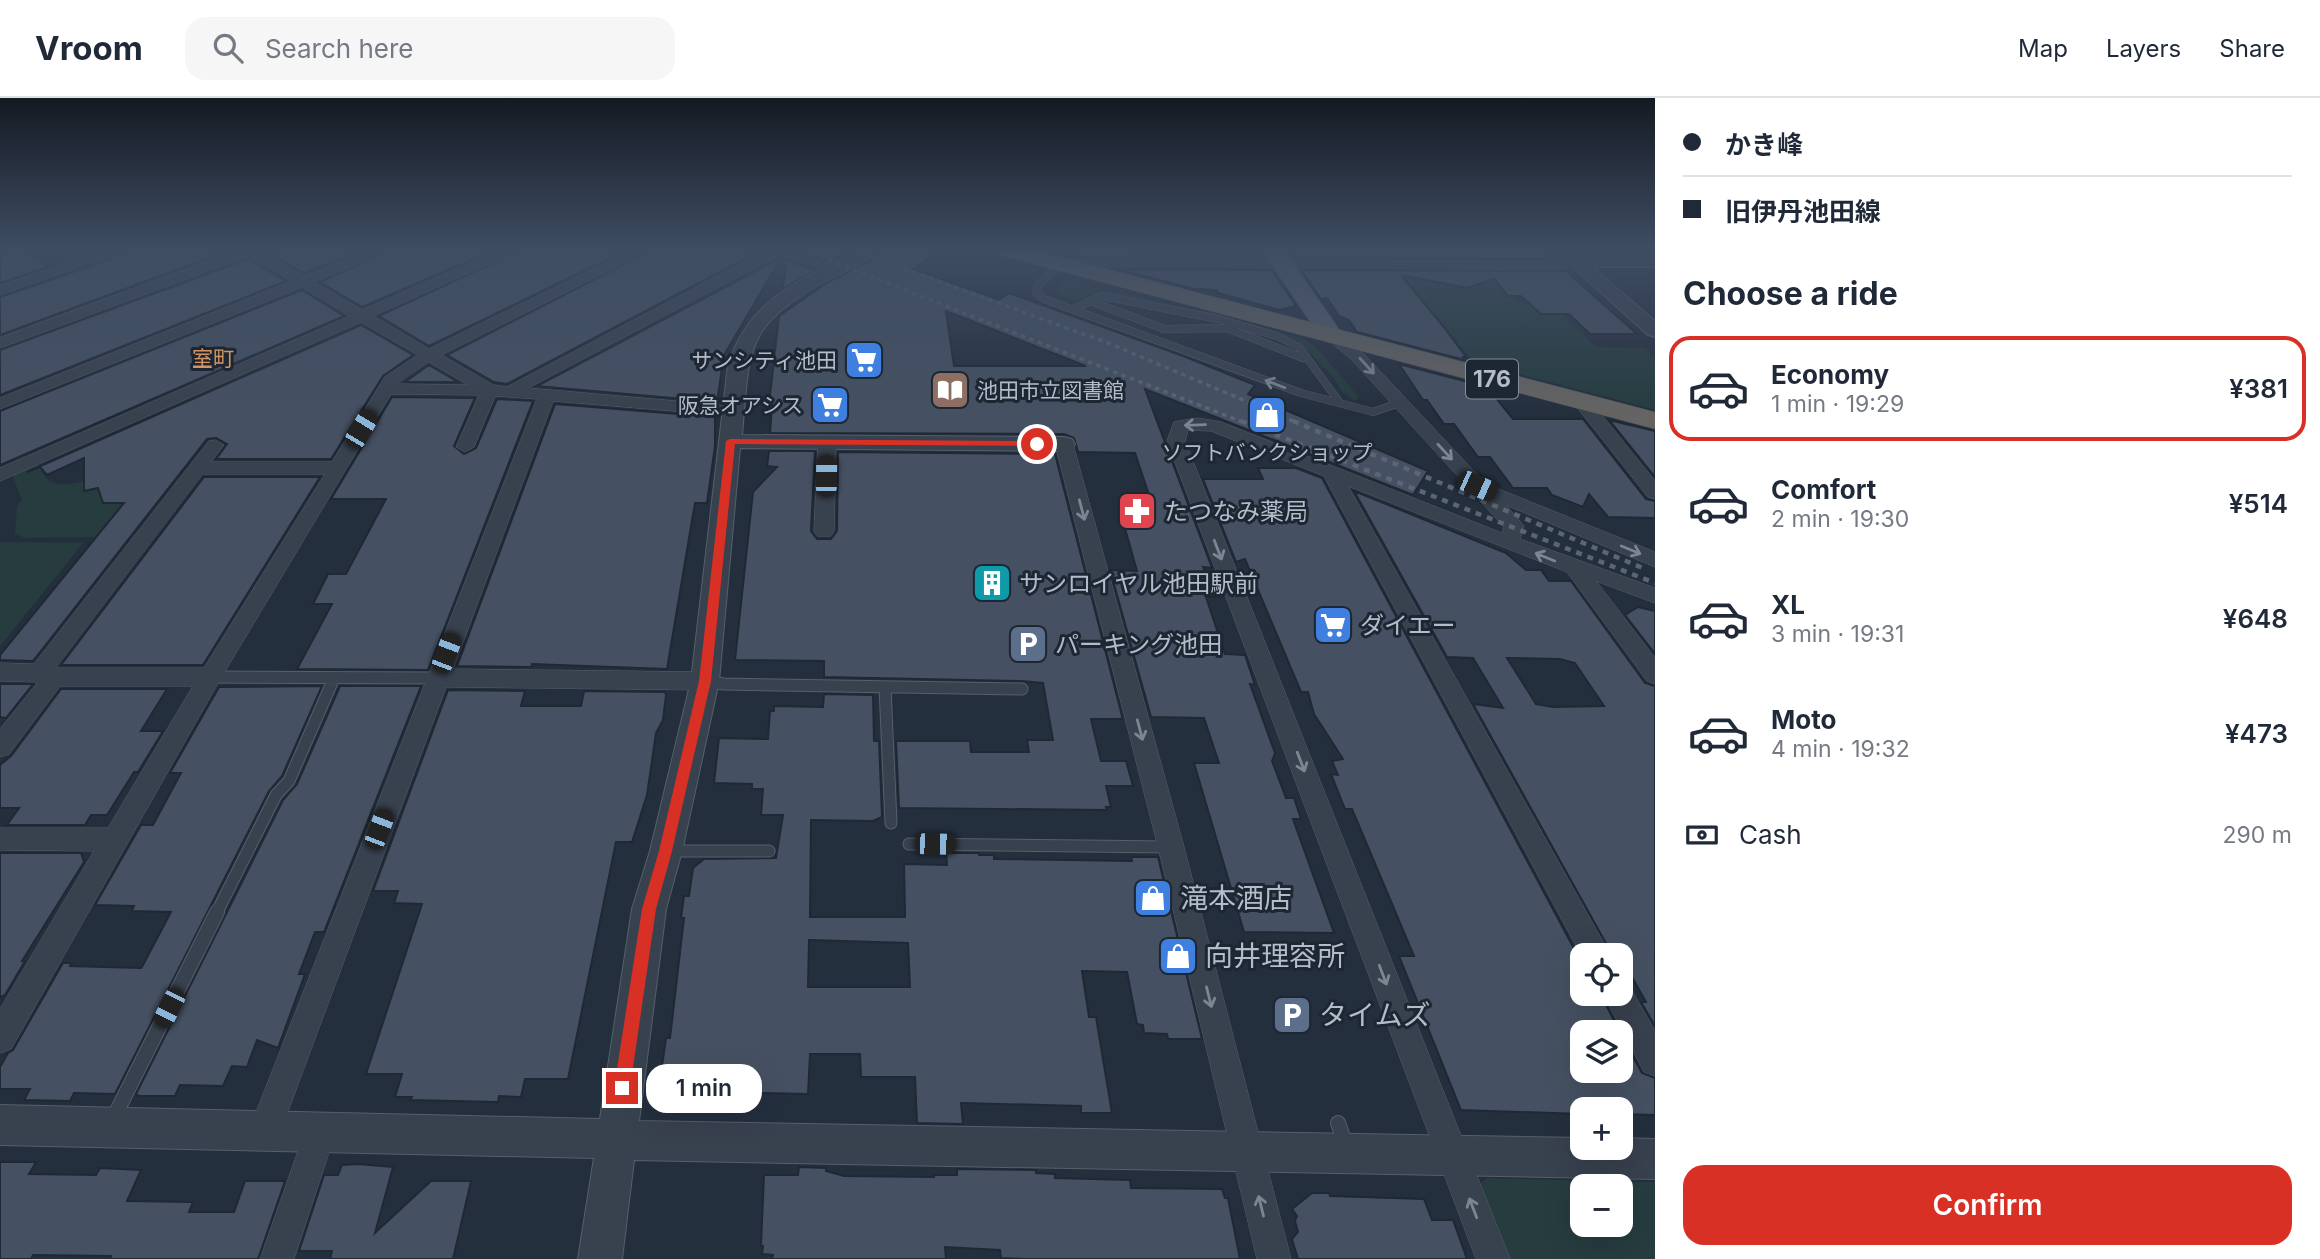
<!DOCTYPE html>
<meta charset="utf-8">
<style>
body{margin:0;font-family:Inter,"Noto Sans JP",sans-serif;background:#f6f6f7;color:#1f2937;height:100vh;display:flex;flex-direction:column;font-size:26px;white-space:nowrap}
*{box-sizing:border-box;margin:0}
p{font-size:23px;color:#747a83}
.icon{flex:none;width:38px;height:38px;fill:none;stroke:currentColor;stroke-width:2;stroke-linecap:round;stroke-linejoin:round}
.map{position:relative;flex:1;overflow:hidden}
.sheet{display:flex;flex-direction:column;background:#fff;width:665px}
.sheet>*{flex:none}
.hud{display:grid;align-content:center;height:154px;padding:0 28px;background:#fff}
.fabs{position:absolute;left:1570px;top:845px;display:grid;gap:14px}
.fabs a{display:grid;place-items:center;width:63px;height:63px;border-radius:14px;background:#fff;box-shadow:0 7px 28px #0002;font-size:35px}
.end{position:absolute;width:32px;height:32px;margin:-16px;border:9px solid #d93025;background:#fff;box-shadow:0 0 0 4px #fff}
.from{border-radius:50%}
.bubble{position:absolute;height:49px;border-radius:21px;background:#fff;box-shadow:0 7px 28px #0002;font-size:23px;font-weight:600;line-height:49px;text-align:center}
.car{position:absolute;width:21px;height:42px;margin:-21px -10px;border-radius:9px;box-shadow:0 0 5px 2px #0007;background:linear-gradient(#222 24%,#8ab4d8 0 40%,#222 0 76%,#8ab4d8 0 86%,#222 0)}
.hud b{display:flex;align-items:center;gap:24px;height:66px;font-size:26px}
.hud b+b{border-top:2px solid #e0e1e3}
.hud i{width:18px;height:18px;background:#1f2937}
ul{padding:0;list-style:none}
li{display:flex;align-items:center;gap:21px;height:105px;margin:0 14px 10px;padding:0 14px;border:4px solid transparent;border-radius:21px}
li div{flex:1}
li b{display:block;font-size:26px}
li em{font-style:normal;font-weight:600}
li.on{border-color:#d93025}
li>.icon{width:63px;height:63px;stroke-width:1.5}
h2{padding:0 28px;font-size:32px;line-height:84px}
.pay{display:flex;align-items:center;gap:18px;height:77px;padding:0 28px;font-size:26px}
.pay p{margin-inline-start:auto}
.primary-button{display:flex;gap:14px;margin-top:auto;padding:14px 28px}
.primary-button a{flex:1;height:80px;border-radius:21px;background:#d93025;color:#fff;font-size:28px;font-weight:600;line-height:80px;text-align:center}
header{display:flex;align-items:center;gap:42px;box-sizing:border-box;height:98px;padding:0 35px;background:#fff;border-bottom:2px solid #e0e1e3}
header strong{font-size:33px}
nav{display:flex;gap:38px;margin-inline-start:auto;font-size:24px}
.search{width:490px;height:63px;background:#f6f6f7;display:flex;align-items:center;gap:18px;box-sizing:border-box;padding:0 24px;border-radius:21px;color:#747a83;font-size:26px}
main{display:flex;flex:1;min-height:0}
.map>svg:first-child{display:block}
</style>
<header>
<strong>Vroom</strong>
<div class="search"><svg class="icon" aria-label="search" viewBox="0 0 24 24"><circle cx="10" cy="10" r="6"/><path d="M15 15l6 6"/></svg>Search here</div>
<nav><a>Map</a><a>Layers</a><a>Share</a></nav>
</header>
<main>
<div class="map">
<svg width="1655" height="1161" viewBox="0 0 1655 1161">
<rect width="100%" height="100%" fill="#242f3e"/>
<path fill="#263c3f" fill-rule="evenodd" d="M1396 169 1482 170 1517 205 1552 206 1596 249 1645 250 1655 260V312L1474 264Z
M1064 183 1221 217 1302 241 1315 248 1359 299 1355 303 1343 295 1333 279 1298 242 1222 220 1146 205 1107 194 1091 196 1077 203 1056 195Z
M180 336 95 439 24 440 15 435 17 408 22 402 12 377 37 365C41 372 44 379 50 383 79 399 153 349 180 336Z
M0 444 83 445 0 548Z
M1487 1080 1655 1084V1161H1506L1480 1086ZM1582 1088H1620V1127H1582Z"/>
<path fill="#455162" stroke="#1f2835" stroke-width="2" fill-rule="evenodd" d="M0 152H25L48 169 0 185Z
M127 152H230L0 237V199L109 162 108 161Z
M263 152H363L304 175Z
M391 152H493L362 209 320 184Z
M521 152H626L429 248 379 218Z
M652 152H761L507 286 494 284 447 257Z
M799 152H851L829 164Z
M881 152H940L913 171 999 202 1009 195 1183 258 1255 287 1248 296 1428 373 1413 397 1145 291 1212 470 1203 469 1214 499H1206L1225 556 1245 557 1255 587 1250 586 1275 655 1272 663 1286 700H1294L1301 721H1293L1334 835 1244 834 1194 665H1219L1204 620 1151 619 1110 472 1137 473 1122 420H1127L1122 406H1152L1135 355 1078 354 1074 340 1064 336 770 335 772 306H769L779 218 828 184 869 164ZM946 213 979 226 1086 268H954Z
M1075 152H1197L1201 158 1074 159Z
M1287 152H1542L1552 161 1292 159Z
M781 160 724 257 717 304 537 288Z
M248 161 286 183 0 297V252Z
M786 162 815 172 783 191Z
M1117 171 1272 172 1296 208 1279 212 1218 195 1216 192 1195 191Z
M1301 172 1566 173 1637 236H1590L1569 216H1541L1521 198H1508L1494 181 1467 190 1401 177 1443 228 1466 259H1463L1465 262 1357 234 1349 222 1339 218 1327 200 1321 201Z
M302 192 344 218 0 367V313Z
M361 227 413 257 383 278 331 361H216L227 346 216 340 207 341 33 563 0 562V557L124 405H103L98 390 84 393V360L47 377 40 369 27 374Z
M1399 266 1487 289 1513 321H1583L1646 401 1655 403V420L1608 419 1589 396 1583 409 1552 397 1547 390H1513L1490 359H1478L1454 326H1444L1427 302H1423Z
M429 267 458 284H405Z
M392 299 475 300 454 348 464 356 476 350 497 301 533 303 428 572 297 571 332 506H313L328 476H346L386 401H331Z
M555 306 715 319V348L707 405H695L667 571 532 566 531 569 457 568Z
M1609 322 1655 333V379Z
M769 353H815L811 433 817 441H831L837 433 838 354 1055 356 1122 618V621H1091L1101 663H1126L1133 688H1106L1111 709H1106L1107 712 899 710 896 643H970L971 654H1029L1027 642H1053L1043 585 1022 583 824 579V563L735 562 753 394 777 369 767 368Z
M1258 370H1296L1322 380 1578 858H1573L1582 875V896H1594L1597 903H1604L1620 934H1582V973H1620V935L1642 975 1655 980V1017L1620 1016V1012H1582V1016L1461 1012 1399 858H1414L1352 711H1345L1331 676 1338 677 1332 663 1343 661 1314 616 1308 594H1301L1245 461 1236 464 1203 381H1263Z
M204 379H320L203 567H61Z
M1354 393 1506 455 1526 472H1541L1549 483H1571L1645 585 1655 588V928L1641 904H1646L1620 858H1613L1473 606 1503 610 1473 560 1447 559ZM1507 560 1560 561 1575 565 1604 608 1553 609 1536 606Z
M1638 509 1655 513V556L1625 517Z
M0 586H33L6 620 0 619Z
M322 588 282 678 269 693 115 996 74 995 70 1003 24 1002 30 991H0V969L8 955 13 952 63 865H72L70 868 141 870 143 867 171 814 132 813 134 808 95 807 141 727H153L181 675H170L219 589Z
M340 588H421L324 834H315L299 876H305L278 950 257 942 247 969 232 968 223 988 180 987 175 998H139L136 996 283 702 297 686Z
M61 591H167L141 633H163L138 674H134L107 717H91L85 727H7L19 710H0V667L11 658Z
M448 592 525 593 521 608H581L584 593 665 594 666 597 663 622 656 635 647 697 632 744H616L568 981H525L521 999 499 998 498 1004 410 1002 412 999H395L402 976H366L422 806 394 805 398 793H373Z
M824 596 873 597 874 643H879L882 719 873 723 811 722 810 819H905L904 766 947 767 946 755H979V757H994V761L1132 763 1131 759H1158L1202 941H1168L1167 936 1144 935 1143 927 1137 926 1127 874 1082 873 1089 919H1096L1112 1015H1081V1008L961 1005 963 1026 917 1025 915 979H861L860 956H810L808 996 716 994 717 984H708V975L666 974 667 968H662L666 940H670L684 820H681L684 798H689L693 770 704 761 776 760 783 717H761L763 691H752V686L714 685 719 640 768 641 770 613H774V608L823 609ZM809 842 908 845 910 889H808Z
M0 755H81L84 764 22 863H25L5 897 0 899Z
M0 1064H36L29 1076 96 1077 100 1070 141 1072 127 1103 193 1104 189 1114H234L245 1083H285L258 1161H110L111 1158 33 1157 31 1161H0Z
M358 1066 393 1069 375 1135 431 1083H471L453 1161H330L332 1153H299L324 1077H338L342 1067Z
M799 1069 826 1070V1073L844 1078 934 1079V1077H957V1071L1036 1072V1075L1055 1076V1080L1130 1082 1131 1090 1222 1091 1225 1100H1228L1240 1161H1025L1001 1160 1000 1152 945 1149 946 1161H772L773 1157 762 1156 763 1148H761L764 1077H798Z
M1312 1095H1329L1330 1098 1424 1101 1432 1122H1453L1467 1161H1298L1292 1141 1298 1134 1295 1123 1297 1118 1292 1111Z"/>
<g fill="none" stroke-linecap="round" stroke-linejoin="round">
<g stroke="#565f6c" stroke-width="8">
<path id="service-far2" d="M1061 167 1037 188 1036 194 1044 201 1301 295 1373 314 1399 305
M1090 203 1164 231 1227 230 1303 260
M1073 211 1102 198 1218 221 1277 238 1299 249 1340 305"/>
</g>
<g stroke="#565f6c" stroke-width="13">
<path id="service-far1" d="M210 579 436 580
M705 583 724 586 1022 591
M885 589 891 725
M909 746 1171 749
M669 753H769
M216 816 276 697 289 683 334 580"/>
</g>
<g stroke="#565f6c" stroke-width="16">
<path id="service" d="M113 1021 217 814
M1338 1025 1346 1048"/>
</g>
<g stroke="#565f6c" stroke-width="1">
<path id="minor" d="M104 152H125L0 197V188Z
M238 152H258L304 178 370 152H389L314 184 362 212 500 152H519L373 218 429 251 632 152H650L441 257 493 287 507 289 767 152H792L843 172 836 176 779 157 528 290 733 308 742 313 733 318 553 303 453 571 705 574 713 577 716 583 713 589 705 592 446 589 281 1032 276 1043 265 1048 254 1043 249 1032 426 583 425 580 430 573 537 301 495 298 474 349 465 354 456 349 479 297 391 296 218 585 11 951 0 955V911L94 753 0 752V730H108L193 588H60L9 656 0 659V631L38 584 0 583V565L34 566 209 343 215 342 224 347 211 364H332L385 279 418 257 361 224 0 383V370L350 218 302 189 0 311V300L292 183 248 158 0 250V240ZM429 264 468 287 397 286ZM203 376H325L204 570H56Z
M1099 160 1562 164 1577 160 1584 164 1562 172 1099 168 1061 171 1054 167 1061 163Z
M1330 231 1335 233 1365 257 1486 386 1655 454V469L1506 407 1524 428 1520 441 1655 490V505L1596 483 1655 560V586L1647 583 1567 474 1348 388 1611 858 1582 859 1324 378 1211 333 1188 332 1185 343 1510 1161H1476L1167 343 1174 324 1197 320 1221 324 1502 435 1504 429 1353 263 1325 239 1322 236Z
M1582 299 1588 300 1655 383V401L1648 399 1576 308 1574 304 1576 300Z
M827 339 836 344 834 433 831 438H817L814 433 818 344Z
M1064 341 1073 346 1184 749 1291 1161H1257L1158 749 1055 346Z
M1620 882 1628 886 1655 933V978L1644 974 1603 896H1620Z
M320 1017 331 1022 336 1033 294 1161H260L309 1022Z"/>
</g>
<g stroke="#565f6c" stroke-width="2">
<path id="tertiary" d="M857 152H878C867 166 843 174 827 182 744 229 750 248 742 337L1064 339 1072 341 1075 346 1072 351 1064 353 740 350 719 583 682 753 666 811 639 1023 1582 1040V1050H1620V1040L1655 1041V1081L634 1062 622 1161H578L594 1060 0 1047V1007L600 1021 632 811 650 753 691 583 728 267C750 199 800 184 857 152Z
M1554 152H1572L1580 159H1655V169H1592L1655 223V239L1648 237Z"/>
</g>
<g stroke="#414a57" stroke-width="2">
<path id="primary" d="M1262 152H1284L1342 236 1338 241H1322Z"/>
</g>
<g stroke="#434c59" stroke-width="1">
<path id="trunk" d="M997 152H1034L1655 314V331L1000 157Z"/>
</g>
<use href="#service-far2" stroke="#38414e" stroke-width="7"/>
<use href="#service-far1" stroke="#38414e" stroke-width="11"/>
<use href="#service" stroke="#38414e" stroke-width="14"/>
<use href="#minor" fill="#38414e" fill-rule="evenodd"/>
<use href="#tertiary" fill="#38414e" fill-rule="evenodd"/>
<use href="#primary" fill="#56606e" fill-rule="evenodd"/>
<use href="#trunk" fill="#656462" fill-rule="evenodd"/>
<path stroke="#5a6575" stroke-width="3.5" stroke-dasharray="4.5 4.5" stroke-linecap="butt" d="M803 152 1245 325
M853 152 1108 245 1298 325"/>
<path stroke="#5a6575" stroke-width="4.5" stroke-dasharray="6 6" stroke-linecap="butt" d="M1241 323 1655 485
M1293 323 1645 471"/>
</g>
<defs><path id="oneway-shaft" d="M-6 0H5M1.5-3L5.5 0L1.5 3" fill="none" stroke-width="1.6" stroke-linecap="round" stroke-linejoin="round" transform="scale(1.75)"/></defs>
<g stroke="#7c8592">
<use href="#oneway-shaft" transform="translate(1367 268) rotate(48)"/>
<use href="#oneway-shaft" transform="translate(1275 286) rotate(-159)"/>
<use href="#oneway-shaft" transform="translate(1195 327) rotate(178)"/>
<use href="#oneway-shaft" transform="translate(1445 354) rotate(47)"/>
<use href="#oneway-shaft" transform="translate(1082 412) rotate(75)"/>
<use href="#oneway-shaft" transform="translate(1218 452) rotate(69)"/>
<use href="#oneway-shaft" transform="translate(1631 452) rotate(22)"/>
<use href="#oneway-shaft" transform="translate(1545 459) rotate(-158)"/>
<use href="#oneway-shaft" transform="translate(1140 632) rotate(75)"/>
<use href="#oneway-shaft" transform="translate(1301 664) rotate(69)"/>
<use href="#oneway-shaft" transform="translate(1383 877) rotate(69)"/>
<use href="#oneway-shaft" transform="translate(1209 899) rotate(76)"/>
<use href="#oneway-shaft" transform="translate(1261 1108) rotate(-104)"/>
<use href="#oneway-shaft" transform="translate(1473 1110) rotate(-111)"/>
</g>
<linearGradient id="sky" x2="0" y2="1"><stop stop-color="#141a22"/><stop offset="0.48" stop-color="#3f4d63"/><stop offset="1" stop-color="#3f4d63" stop-opacity="0"/></linearGradient>
<rect width="1655" height="315" fill="url(#sky)"/>
<path fill="#d93025" d="M730 341 1037 343 1042 346 1037 348 735 346 711 583 672 753 656 811 630 990 628 995 622 998 617 995 614 990 642 811 659 753 699 583 726 343Z"/>
<defs>
<g id="supermarket-square" transform="scale(2.0125)"><rect x="-9" y="-9" width="18" height="18" rx="4" fill="#3f7fe0" stroke="#1d2633"/><path d="M-6-5.5h2.5l.6 2H6L4.5 2H-2.5L-4.4-4H-6ZM-1.5 3.2a1.3 1.3 0 1 0 .1 0ZM3 3.2a1.3 1.3 0 1 0 .1 0Z" fill="#fff"/></g>
<g id="library-square" transform="scale(2.0125)"><rect x="-9" y="-9" width="18" height="18" rx="4" fill="#8d6e63" stroke="#1d2633"/><path d="M-6-4Q-3-5.5-.7-3.5V5Q-3 3-6 4ZM6-4Q3-5.5 .7-3.5V5Q3 3 6 4Z" fill="#fff"/></g>
<g id="shop-square" transform="scale(2.0125)"><rect x="-9" y="-9" width="18" height="18" rx="4" fill="#3f7fe0" stroke="#1d2633"/><path d="M-5-2.5h2.3a2.7 3.5 0 0 1 5.4 0H5L5.5 6h-11ZM-1.5-2.5h3a1.5 2.3 0 0 0-3 0Z" fill="#fff"/></g>
<g id="pharmacy-square" transform="scale(2.0125)"><rect x="-9" y="-9" width="18" height="18" rx="4" fill="#e0444e" stroke="#1d2633"/><path d="M-2-6h4v4h4v4h-4v4h-4v-4h-4v-4h4Z" fill="#fff"/></g>
<g id="building-square" transform="scale(2.0125)"><rect x="-9" y="-9" width="18" height="18" rx="4" fill="#0f9aa8" stroke="#1d2633"/><path d="M-4-6H4V6H1V3H-1V6H-4ZM-2.5-4.3h1.7v1.8h-1.7ZM.8-4.3h1.7v1.8H.8ZM-2.5-1h1.7V.8h-1.7ZM.8-1h1.7V.8H.8Z" fill="#fff"/></g>
<g id="parking-square" transform="scale(2.0125)"><rect x="-9" y="-9" width="18" height="18" rx="4" fill="#5c6f8a" stroke="#1d2633"/><path d="M-3.5-5.5H1a3.5 3.5 0 0 1 0 7H-1V5.5H-3.5ZM-1-3.4V-.6H.8a1.4 1.4 0 0 0 0-2.8Z" fill="#fff"/></g>
</defs>
<g fill-rule="evenodd">
<use href="#supermarket-square" x="864" y="262"/>
<use href="#library-square" x="950" y="292"/>
<use href="#supermarket-square" x="830" y="307"/>
<use href="#shop-square" x="1267" y="317"/>
<use href="#pharmacy-square" x="1137" y="413"/>
<use href="#building-square" x="992" y="485"/>
<use href="#supermarket-square" x="1333" y="527"/>
<use href="#parking-square" x="1028" y="546"/>
<use href="#shop-square" x="1153" y="800"/>
<use href="#shop-square" x="1178" y="858"/>
<use href="#parking-square" x="1292" y="917"/>
</g>
<g text-anchor="middle" dominant-baseline="central" stroke-width="6" stroke-linejoin="round" paint-order="stroke">
<g font-size="21" fill="#d59563" stroke="#1d2633">
<text x="213" y="260">室町</text>
</g>
<g font-size="21" fill="#b4bcc9" stroke="#1d2633" text-anchor="end">
<text x="837" y="262">サンシティ池田</text>
<text x="977" y="292" text-anchor="start">池田市立図書館</text>
<text x="803" y="307">阪急オアシス</text>
<text x="1267" y="354" text-anchor="middle">ソフトバンクショップ</text>
</g>
<rect fill="#1d2633" stroke="#878f9c" stroke-width="2" x="1466" y="261.5" width="52" height="39" rx="5"/>
<g font-size="23" font-weight="bold" fill="#b4bcc9">
<text x="1492" y="281">176</text>
</g>
<g font-size="24" fill="#b4bcc9" stroke="#1d2633" text-anchor="start">
<text x="1164" y="413">たつなみ薬局</text>
<text x="1019" y="485">サンロイヤル池田駅前</text>
<text x="1360" y="527">ダイエー</text>
<text x="1055" y="546">パーキング池田</text>
</g>
<g font-size="28" fill="#b4bcc9" stroke="#1d2633" text-anchor="start">
<text x="1180" y="800">滝本酒店</text>
<text x="1205" y="858">向井理容所</text>
<text x="1319" y="917">タイムズ</text>
</g>
</g>
</svg>
<div class="fabs">
<a><svg class="icon" aria-label="locate" viewBox="0 0 24 24"><circle cx="12" cy="12" r="6"/><path d="M12 2v4M12 18v4M2 12h4M18 12h4"/></svg></a>
<a><svg class="icon" aria-label="layers" viewBox="0 0 24 24"><path d="M12 4l9 5-9 5-9-5zM3 14l9 5 9-5"/></svg></a>
<a>+</a>
<a>−</a>
</div>
<i class="end from" style="left:1037px;top:346px"></i>
<i class="end" style="left:622px;top:990px"></i>
<div class="bubble" style="left:646px;top:966px;width:116px">1 min</div>
<i class="car" style="left:361px;top:331px;rotate:31deg"></i>
<i class="car" style="left:826px;top:378px;rotate:1deg"></i>
<i class="car" style="left:1477px;top:388px;rotate:114deg"></i>
<i class="car" style="left:446px;top:555px;rotate:21deg"></i>
<i class="car" style="left:379px;top:731px;rotate:21deg"></i>
<i class="car" style="left:935px;top:746px;rotate:91deg"></i>
<i class="car" style="left:169px;top:910px;rotate:207deg"></i>
</div>
<section class="sheet">
<div class="hud">
<b><i class="from"></i>かき峰</b>
<b><i></i>旧伊丹池田線</b>
</div>
<h2>Choose a ride</h2>
<ul>
<li class="on"><svg class="icon" aria-label="car" viewBox="0 0 24 24"><path d="M5 17H2v-5l4-1 3-4h7l3 4 3 1v5h-3M9 17h6M6 11h13"/><circle cx="7" cy="17" r="2"/><circle cx="17" cy="17" r="2"/></svg><div><b>Economy</b><p>1 min · 19:29</p></div><em>¥381</em></li>
<li><svg class="icon" aria-label="car" viewBox="0 0 24 24"><path d="M5 17H2v-5l4-1 3-4h7l3 4 3 1v5h-3M9 17h6M6 11h13"/><circle cx="7" cy="17" r="2"/><circle cx="17" cy="17" r="2"/></svg><div><b>Comfort</b><p>2 min · 19:30</p></div><em>¥514</em></li>
<li><svg class="icon" aria-label="car" viewBox="0 0 24 24"><path d="M5 17H2v-5l4-1 3-4h7l3 4 3 1v5h-3M9 17h6M6 11h13"/><circle cx="7" cy="17" r="2"/><circle cx="17" cy="17" r="2"/></svg><div><b>XL</b><p>3 min · 19:31</p></div><em>¥648</em></li>
<li><svg class="icon" aria-label="car" viewBox="0 0 24 24"><path d="M5 17H2v-5l4-1 3-4h7l3 4 3 1v5h-3M9 17h6M6 11h13"/><circle cx="7" cy="17" r="2"/><circle cx="17" cy="17" r="2"/></svg><div><b>Moto</b><p>4 min · 19:32</p></div><em>¥473</em></li>
</ul>
<div class="pay"><svg class="icon" aria-label="cash" viewBox="0 0 24 24"><path d="M3 7h18v10H3z"/><circle cx="12" cy="12" r="2"/></svg>Cash<p>290 m</p></div>
<div class="primary-button"><a>Confirm</a></div>
</section>
</main>
